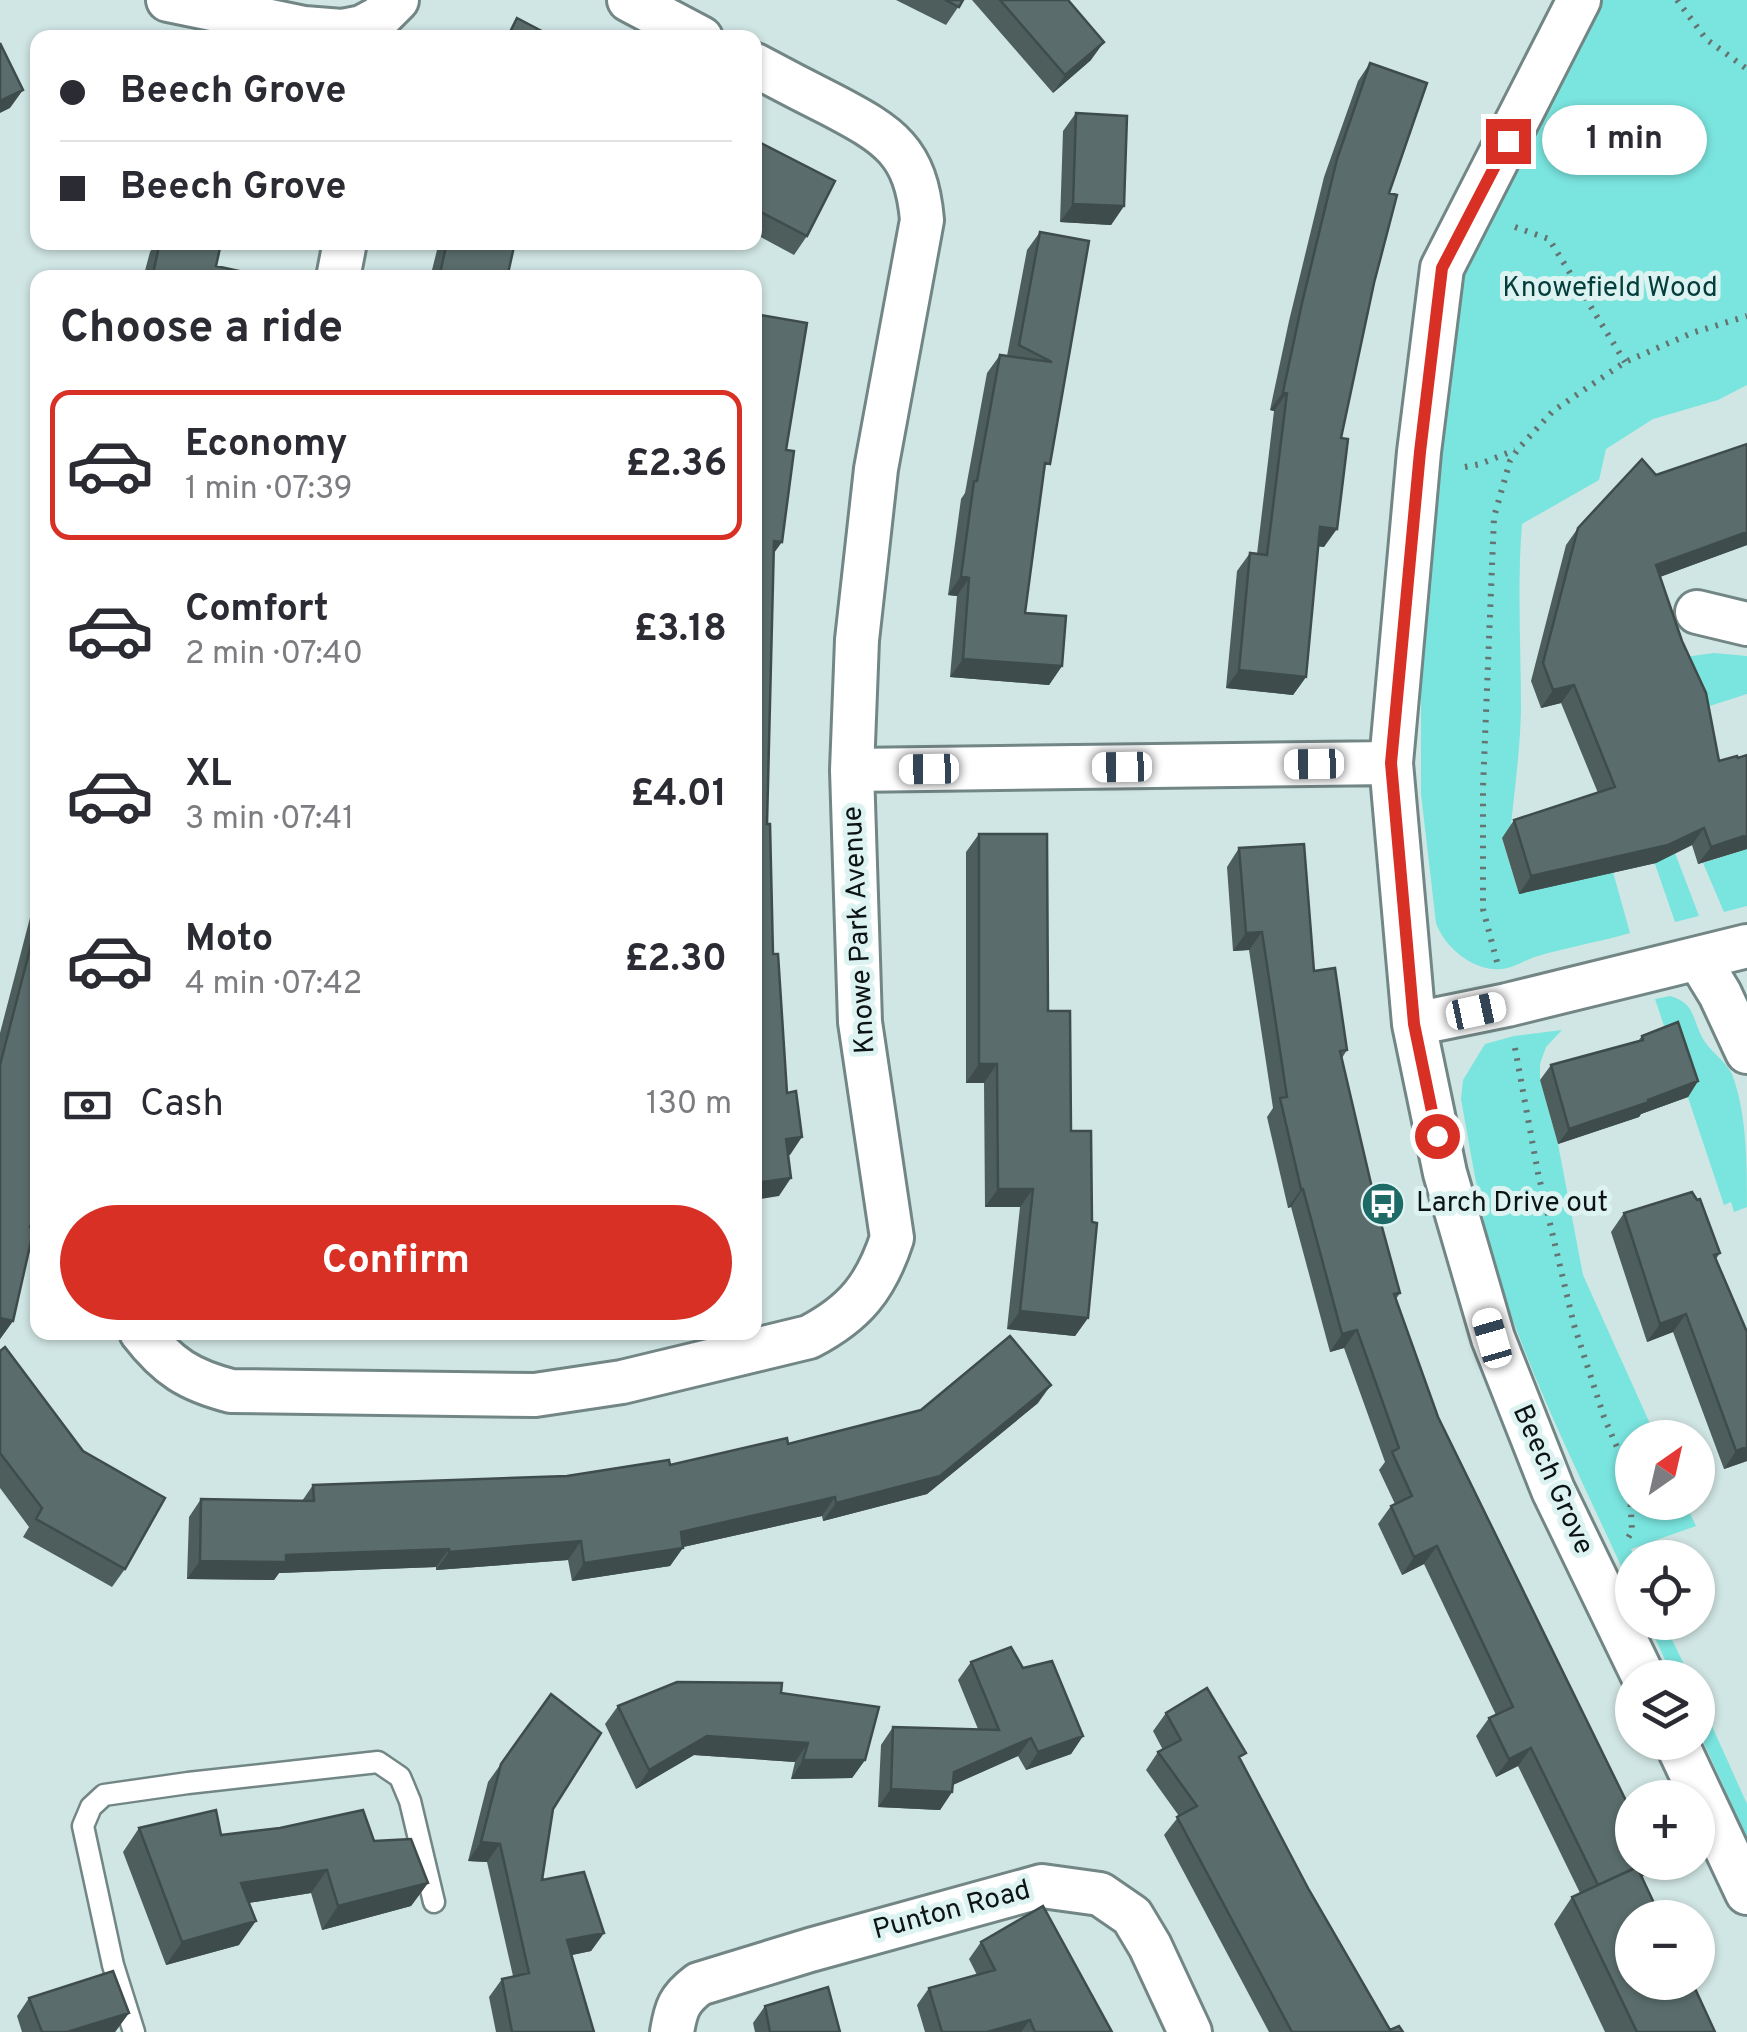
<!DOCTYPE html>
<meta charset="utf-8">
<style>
body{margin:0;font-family:Overpass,sans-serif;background:#f7f7f7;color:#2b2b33;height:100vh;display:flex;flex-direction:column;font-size:38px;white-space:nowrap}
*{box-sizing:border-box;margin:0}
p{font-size:32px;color:#7c7c81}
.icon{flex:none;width:55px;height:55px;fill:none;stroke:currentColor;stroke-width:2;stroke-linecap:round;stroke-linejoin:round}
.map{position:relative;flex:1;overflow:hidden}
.panel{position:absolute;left:30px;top:270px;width:732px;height:1070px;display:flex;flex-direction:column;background:#fff;border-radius:20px;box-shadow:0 2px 8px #0004}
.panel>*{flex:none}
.guide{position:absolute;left:30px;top:30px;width:732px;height:220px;border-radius:20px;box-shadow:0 2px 8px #0004;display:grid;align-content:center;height:220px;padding:0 30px;background:#fff}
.needle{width:65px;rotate:34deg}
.controls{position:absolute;left:1615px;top:1420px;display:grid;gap:20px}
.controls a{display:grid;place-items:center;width:100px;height:100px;border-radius:50%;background:#fff;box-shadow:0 2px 8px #0004;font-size:50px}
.end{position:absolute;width:45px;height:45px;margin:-22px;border:12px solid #d93025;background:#fff;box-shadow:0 0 0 5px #fff}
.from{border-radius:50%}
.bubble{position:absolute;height:70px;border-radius:35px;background:#fff;box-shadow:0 2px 8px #0004;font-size:32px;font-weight:700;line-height:70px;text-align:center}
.car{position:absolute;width:30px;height:60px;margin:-30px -15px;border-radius:12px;box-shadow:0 0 8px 2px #0007;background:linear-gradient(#fff 24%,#345 0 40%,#fff 0 76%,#345 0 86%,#fff 0)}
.guide b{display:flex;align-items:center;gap:35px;height:95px;font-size:38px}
.guide b+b{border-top:2px solid #e1e1e2}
.guide i{width:25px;height:25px;background:#2b2b33}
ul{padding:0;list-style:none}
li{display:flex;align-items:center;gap:30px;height:150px;margin:0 20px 15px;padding:0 10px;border:5px solid transparent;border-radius:20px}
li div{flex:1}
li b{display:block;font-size:38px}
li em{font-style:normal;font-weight:700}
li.active{border-color:#d93025}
li>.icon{width:90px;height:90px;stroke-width:1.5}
h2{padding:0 30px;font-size:45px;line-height:120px}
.pay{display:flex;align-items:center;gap:25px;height:110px;padding:0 30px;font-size:38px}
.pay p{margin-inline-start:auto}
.primary-button{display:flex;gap:20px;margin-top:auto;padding:20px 30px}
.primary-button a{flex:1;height:115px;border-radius:60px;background:#d93025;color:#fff;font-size:40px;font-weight:700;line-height:115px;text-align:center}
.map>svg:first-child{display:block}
</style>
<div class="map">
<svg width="1747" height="2032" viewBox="0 0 1747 2032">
<rect width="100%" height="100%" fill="#d0e6e4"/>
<path fill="#7ae4de" d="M1595 0H1747V385L1718 400 1653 419 1606 449 1599 480 1522 524C1517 586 1521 648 1521 711 1520 752 1514 794 1510 835L1502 839 1519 894 1613 872 1630 933C1599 942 1568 947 1538 956 1526 959 1515 968 1502 969 1474 972 1445 948 1436 923L1421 794V640L1452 305 1513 164Z
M1714 653 1747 656V694L1694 711 1670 659Z
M1667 832 1699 916 1675 922 1646 838Z
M1747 849V906L1724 912 1703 863Z
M1670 996C1695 1003 1692 1018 1702 1037 1709 1051 1725 1060 1732 1074 1747 1114 1747 1163 1747 1207L1734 1212 1731 1202 1724 1205 1655 999Z
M1562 1030 1546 1047 1540 1064V1080L1558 1144 1583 1275 1656 1437 1632 1438V1502L1685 1503 1696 1526 1631 1549 1634 1557 1632 1590C1588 1492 1538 1396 1504 1294 1483 1231 1473 1165 1461 1099L1463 1080 1485 1044 1514 1036Z
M1648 1623H1664L1690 1677H1673Z
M1698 1695 1747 1804V1838L1698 1730Z"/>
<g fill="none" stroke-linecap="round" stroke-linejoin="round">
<g stroke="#728685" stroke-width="25">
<path id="lane" d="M134 2032 113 1965 83 1826 91 1807 104 1795 188 1783 378 1762 400 1777 410 1801 434 1902"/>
</g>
<g stroke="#728685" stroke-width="48">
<path id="street" d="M168 0 304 28 342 31 362 27 379 18 397 0
M629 0 701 38
M1579 0 1442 268 1419 452 1391 763 1414 1024 1445 1173 1493 1338 1553 1490 1644 1678
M338 278 345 242
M1697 612 1747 624
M852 770 1391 763
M1698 958 1720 994 1747 1052
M1414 1024 1507 1005 1747 946
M141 1332C168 1367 189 1380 231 1391L535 1395 622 1382 809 1337C855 1313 876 1287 892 1238L860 1022 852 770 857 640 876 469 922 220C916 151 889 135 832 105 806 92 781 79 755 65
M1676 1742 1747 1893
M672 2032C676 2008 679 1999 699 1984L810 1950 1042 1886 1100 1894 1132 1916 1150 1946 1190 2032"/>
</g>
<path stroke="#657372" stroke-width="6" stroke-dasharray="2.5 8" stroke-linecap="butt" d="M1677 0 1706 39 1747 69
M1515 227 1549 239 1625 362
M1465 467 1480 464 1515 450
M1497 962 1483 909V787L1494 517 1510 461 1518 449 1553 411 1625 362 1692 333 1747 316
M1515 1048 1538 1173 1574 1325 1604 1417 1629 1475 1632 1531 1628 1538"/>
<use href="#lane" stroke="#fff" stroke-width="20"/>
<use href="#street" stroke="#fff" stroke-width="42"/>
</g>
<path fill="#4d5e5d" d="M896 0H963L946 25Z
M972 0H1068L1091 60 1053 93Z
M1370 63 1389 193 1374 283 1341 438 1324 547 1318 546 1306 677 1293 695 1226 688 1237 571 1250 553 1257 554 1274 411 1270 410 1289 321 1324 177 1358 81Z
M1076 113 1124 206 1111 225 1060 222 1063 131Z
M755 140 807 236 794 255 755 234Z
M1040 232 1089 241 1044 472 1025 613 1062 666 1049 685 950 677 957 596 948 595 961 499 965 493 987 373 1000 355 1007 356 1027 250Z
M156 242H160L247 278H143L150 252Z
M439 242H515L507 278H430Z
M1747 444V545L1660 577 1719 761 1747 755V849L1698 864 1692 845 1656 863 1519 894 1502 838 1514 820 1598 793 1561 703 1541 708 1531 681 1566 545 1578 528 1656 475Z
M979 834 1048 1011 1071 1131 1088 1318 1075 1336 1007 1329 1020 1207H985L984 1083H966V852Z
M1239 848 1314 971 1347 1050 1342 1058 1376 1205 1400 1293 1396 1299 1438 1417 1642 1878 1715 2032H1605L1554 1924 1572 1897 1580 1893 1518 1766 1496 1777 1476 1736 1489 1718 1496 1715 1424 1564 1402 1575 1378 1524 1391 1506 1395 1504 1379 1470 1385 1462 1344 1348 1330 1352 1291 1207 1288 1208 1267 1117 1273 1108 1249 950 1233 951 1227 867Z
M38 887V1197L30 1227 13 1321 0 1339V1033Z
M1642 1036 1698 1081 1688 1097 1641 1114 1639 1117 1558 1144 1540 1080 1551 1065 1638 1041Z
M1624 1213 1720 1253 1716 1259 1747 1461 1724 1469 1673 1332 1647 1342 1611 1232Z
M0 1351 125 1569 112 1587 23 1537 29 1527 0 1488Z
M1038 1403 927 1494 823 1521 822 1516 683 1547 670 1566 572 1581 568 1560 436 1570V1567L279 1573 274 1580 187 1579 189 1517 201 1499 302 1501 313 1485 567 1476 670 1465Z
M971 1662 1023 1668 1083 1736 1071 1754 1026 1770 1018 1756 953 1785 952 1792 940 1810 878 1807 881 1745 893 1727 978 1729 958 1680Z
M781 1693 865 1760 852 1778 791 1779 795 1762 694 1755 636 1789 605 1724 618 1706Z
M551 1694 553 1809 542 1880 604 1933 591 1951 571 1955 594 2032H496L489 1997 502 1979 513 1976 487 1862 468 1861 488 1782Z
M1166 1713 1241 1761 1309 1890 1390 2030 1403 2032H1269L1164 1835 1179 1816 1146 1770 1158 1752 1163 1750 1153 1731Z
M139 1828 221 1835 374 1841 428 1883 411 1906 322 1930 311 1893 248 1903 239 1945 166 1965 123 1852Z
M981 1942 1112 2032H925L917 2005 929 1988 977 1975 969 1959Z
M29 1998 129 2013 115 2032H22L17 2016Z
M765 2006 840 2032H755L753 2023Z"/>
<path fill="#3f4c4c" d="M1104 42 1091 60 1053 93 1065 75Z
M23 90 10 108 0 113V101Z
M1073 204 1124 206 1111 225 1060 222Z
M1283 392 1287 393 1274 411 1270 410Z
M1320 527 1337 529 1324 547 1308 545Z
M1747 532V545L1643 583 1656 565Z
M774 541 782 542 769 560Z
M961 576 969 578 957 596 948 595Z
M963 659 1062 666 1049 685 950 677Z
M1239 670 1306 677 1293 695 1226 688Z
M1574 685 1561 703 1541 708 1553 690Z
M1704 828 1692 845 1656 863 1519 894 1531 876Z
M1747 835V849L1698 864 1711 847Z
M1262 932 1249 950 1233 951 1246 933Z
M979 1064H997L984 1083H966Z
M1698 1081 1688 1097 1641 1114 1639 1117 1558 1144 1569 1129Z
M802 1137 790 1155 773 1158 786 1139Z
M791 1178 779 1196 755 1200V1183Z
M998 1189H1033L1020 1207H985Z
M1301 1189H1303L1291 1207 1288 1208Z
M1020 1311 1088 1318 1075 1336 1007 1329Z
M1686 1314 1673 1332 1647 1342 1660 1324Z
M0 1318 13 1321 0 1339Z
M1357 1330 1344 1348 1330 1352 1342 1334Z
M1051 1385 1038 1403 927 1494 823 1521 836 1503Z
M1747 1447V1461L1724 1469 1736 1451Z
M835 1497 822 1516 674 1549 683 1548 670 1566 572 1581 584 1563 681 1532Z
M581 1541 568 1560 436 1570 449 1552Z
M1437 1546 1424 1564 1402 1575 1414 1557Z
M449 1549 436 1567 279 1573 274 1580 187 1579 200 1561 286 1555Z
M707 1736 808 1743 795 1762 694 1755 636 1789 649 1770Z
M1083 1736 1071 1754 1026 1770 1038 1752Z
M1031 1738 1018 1756 941 1790 954 1772Z
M1531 1748 1518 1766 1496 1777 1509 1759Z
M803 1760H865L852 1778 791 1779Z
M891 1789 952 1792 940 1810 878 1807Z
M481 1842 500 1844 487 1862 468 1861Z
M1648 1862H1653L1642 1878 1599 1886Z
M327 1870 311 1893 224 1907 241 1883Z
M428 1883 411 1906 322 1930 338 1906Z
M256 1921 239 1945 166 1965 182 1942Z
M604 1933 591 1951 554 1959 567 1940Z
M129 2013 115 2032H67Z
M1030 2020 1021 2032H987Z"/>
<path fill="#5a6d6c" stroke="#3f4c4c" stroke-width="2.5" d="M945 0H963L959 7Z
M1000 0H1068L1104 42 1065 75Z
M517 18 555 38H507Z
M0 43 23 90 0 101Z
M1370 63 1427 83 1389 193 1397 195 1374 283 1341 438 1348 439 1337 529 1320 527 1306 677 1239 670 1250 553 1267 555 1287 393 1283 392 1302 303 1337 159Z
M1076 113 1127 116 1124 206 1073 204Z
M755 140 835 181 807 236 755 209Z
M1040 232 1089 241 1050 464 1045 463 1025 613 1066 616 1062 666 963 659 969 578 961 576 974 481H977L1000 355 1052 362 1019 345Z
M160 242H198L220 248 216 266 248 273 247 278H152Z
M447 242H515L507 278H439Z
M755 314 807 323 786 450 794 451 782 542 774 541 767 824H770L773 954H778L787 1093 796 1091 802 1137 786 1139 791 1178 755 1183Z
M1747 444V532L1656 565 1682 641 1706 693 1719 761 1737 756 1738 758 1747 755V835L1711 847 1704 828 1668 845 1531 876 1514 820 1615 787 1574 685 1553 690 1543 663 1578 528 1642 459 1656 475Z
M979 834H1047L1048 1011H1070L1071 1131H1091L1092 1222 1097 1223 1088 1318 1020 1311 1033 1189H998L997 1064H979Z
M1304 844 1314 971 1335 968 1347 1050 1340 1051 1376 1205 1400 1293 1394 1294 1438 1417 1632 1813V1862H1648L1598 1885 1531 1748 1509 1759 1489 1718 1513 1707 1437 1546 1414 1557 1391 1506 1412 1496 1392 1452 1399 1448 1357 1330 1342 1334 1303 1189H1301L1280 1098 1287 1097 1262 932 1246 933 1239 848Z
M38 918V1197L30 1227 34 1228 13 1321 0 1318V1065Z
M1678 1022 1698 1081 1648 1100 1649 1102 1569 1129 1551 1065 1643 1040 1642 1036Z
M1692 1192 1697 1200 1700 1199 1720 1253 1714 1255 1747 1332V1447L1736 1451 1686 1314 1660 1324 1624 1213Z
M1010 1336 1051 1385 940 1476 836 1503 835 1497 681 1532 683 1548 584 1563 581 1541 449 1552V1549L286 1555V1562L200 1561 201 1499 314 1501 313 1485 567 1476 669 1460 670 1465 787 1438 788 1444 921 1410Z
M5 1347 83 1451 165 1498 125 1569 36 1519 42 1508 0 1453V1351Z
M1011 1647 1023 1668 1052 1661 1083 1736 1038 1752 1031 1738 954 1772 952 1792 891 1789 893 1727 999 1730 971 1662Z
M677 1682 782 1683 781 1693 879 1707 865 1760H803L808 1743 707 1736 649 1770 618 1706Z
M1207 1688 1246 1753 1239 1757 1309 1890 1390 2030 1399 2026 1403 2032H1292L1177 1817 1197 1806 1158 1752 1181 1740 1166 1713Z
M551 1694 601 1733 553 1809 542 1880 584 1872 604 1933 567 1940 594 2032H512L502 1979 529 1973 500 1844 481 1842 501 1764Z
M216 1810 221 1835 280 1828 363 1810 374 1841 411 1839 428 1883 338 1906 327 1870 241 1883 256 1921 182 1942 139 1828Z
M1637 1867 1661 1918H1632V1982H1692L1715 2032H1637L1572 1897Z
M1043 1906 1112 2032H1035L1030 2020 987 2032H942L929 1988 995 1970 981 1942Z
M113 1971 129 2013 67 2032H42L29 1998Z
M828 1987 840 2032H770L765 2006Z"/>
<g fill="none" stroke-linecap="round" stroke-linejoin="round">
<path stroke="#d93025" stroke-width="12" d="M1437 1136 1414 1024 1391 763 1420 452 1442 268 1508 141"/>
</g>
<defs>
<g id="bus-disc" transform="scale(2.25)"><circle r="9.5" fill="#1e6a67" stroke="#ddf3f1"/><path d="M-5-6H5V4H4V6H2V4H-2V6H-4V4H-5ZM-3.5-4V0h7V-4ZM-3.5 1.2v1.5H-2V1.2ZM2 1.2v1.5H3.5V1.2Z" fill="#fff"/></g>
</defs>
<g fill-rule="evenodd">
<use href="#bus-disc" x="1383" y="1204"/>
</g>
<g text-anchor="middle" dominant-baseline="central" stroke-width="10" stroke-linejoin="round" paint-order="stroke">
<g font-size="28" fill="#033e3c" stroke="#ddf3f1">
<text x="1610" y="289">Knowefield Wood</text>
</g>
<g font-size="28" fill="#0d1414" stroke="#ddf3f1">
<text transform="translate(860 930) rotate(-93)">Knowe Park Avenue</text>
<text transform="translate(1552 1480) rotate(66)">Beech Grove</text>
<text transform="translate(952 1911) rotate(-15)">Punton Road</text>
</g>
<g font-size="28" fill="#0d1414" stroke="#ddf3f1" text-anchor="start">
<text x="1416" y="1204">Larch Drive out</text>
</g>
</g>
</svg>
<div class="controls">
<a><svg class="needle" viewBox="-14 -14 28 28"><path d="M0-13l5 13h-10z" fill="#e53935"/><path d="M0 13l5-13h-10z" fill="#7c7c81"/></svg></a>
<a><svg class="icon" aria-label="locate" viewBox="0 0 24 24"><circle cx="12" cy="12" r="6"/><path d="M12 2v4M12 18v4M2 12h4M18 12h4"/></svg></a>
<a><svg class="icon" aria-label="layers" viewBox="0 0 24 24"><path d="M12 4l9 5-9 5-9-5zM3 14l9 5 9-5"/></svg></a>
<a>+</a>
<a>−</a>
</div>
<i class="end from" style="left:1437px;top:1136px"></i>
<i class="end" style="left:1508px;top:141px"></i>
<div class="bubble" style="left:1542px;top:105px;width:165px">1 min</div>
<i class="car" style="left:1314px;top:764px;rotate:269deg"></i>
<i class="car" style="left:1122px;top:767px;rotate:269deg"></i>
<i class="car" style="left:929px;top:769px;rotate:269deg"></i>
<i class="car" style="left:1476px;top:1011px;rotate:78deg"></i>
<i class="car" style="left:1492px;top:1338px;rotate:344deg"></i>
<div class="guide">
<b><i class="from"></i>Beech Grove</b>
<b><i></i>Beech Grove</b>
</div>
<section class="panel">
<h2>Choose a ride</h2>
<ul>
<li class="active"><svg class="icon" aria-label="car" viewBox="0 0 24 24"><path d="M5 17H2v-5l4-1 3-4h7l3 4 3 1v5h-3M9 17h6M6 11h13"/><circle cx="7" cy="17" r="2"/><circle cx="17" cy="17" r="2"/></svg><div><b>Economy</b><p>1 min · 07:39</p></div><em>£2.36</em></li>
<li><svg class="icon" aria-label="car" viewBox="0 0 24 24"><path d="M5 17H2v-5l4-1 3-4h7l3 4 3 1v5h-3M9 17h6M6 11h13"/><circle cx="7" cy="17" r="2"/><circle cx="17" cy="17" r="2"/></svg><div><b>Comfort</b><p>2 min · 07:40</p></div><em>£3.18</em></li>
<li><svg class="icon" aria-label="car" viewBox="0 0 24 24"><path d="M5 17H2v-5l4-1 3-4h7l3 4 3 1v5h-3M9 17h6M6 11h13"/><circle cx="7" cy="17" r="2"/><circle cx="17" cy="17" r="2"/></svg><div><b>XL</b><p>3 min · 07:41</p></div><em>£4.01</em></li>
<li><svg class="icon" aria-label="car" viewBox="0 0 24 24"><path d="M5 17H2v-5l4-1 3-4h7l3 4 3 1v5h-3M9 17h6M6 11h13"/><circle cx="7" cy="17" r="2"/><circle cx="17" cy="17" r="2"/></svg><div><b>Moto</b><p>4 min · 07:42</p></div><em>£2.30</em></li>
</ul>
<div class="pay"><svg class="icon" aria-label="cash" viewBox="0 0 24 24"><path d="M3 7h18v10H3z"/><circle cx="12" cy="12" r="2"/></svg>Cash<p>130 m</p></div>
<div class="primary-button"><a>Confirm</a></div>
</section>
</div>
